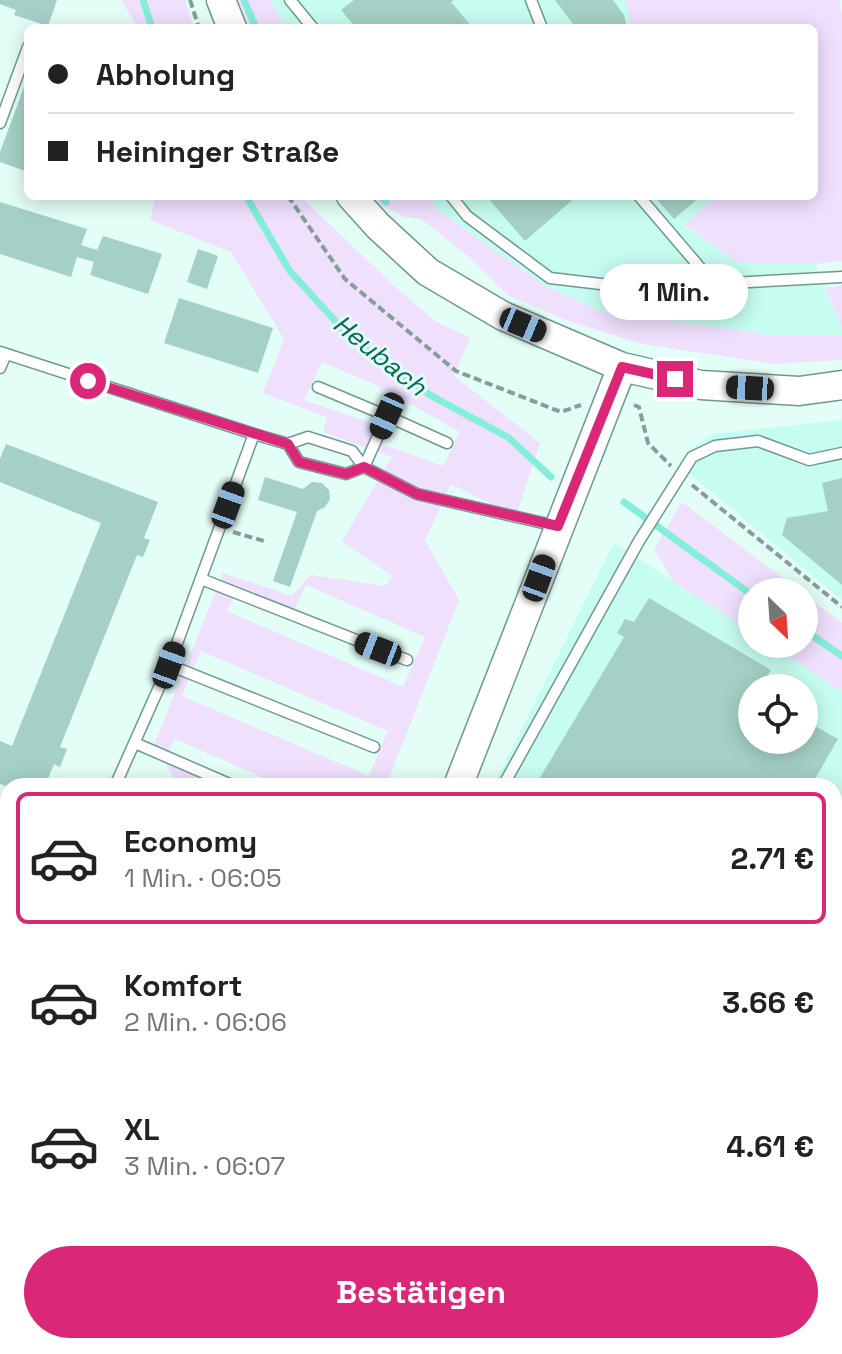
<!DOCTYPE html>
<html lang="de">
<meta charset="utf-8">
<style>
body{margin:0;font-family:"Space Grotesk",sans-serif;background:#f2f2f2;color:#222;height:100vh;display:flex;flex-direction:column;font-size:30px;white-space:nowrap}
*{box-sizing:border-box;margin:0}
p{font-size:26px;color:#767676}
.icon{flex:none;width:44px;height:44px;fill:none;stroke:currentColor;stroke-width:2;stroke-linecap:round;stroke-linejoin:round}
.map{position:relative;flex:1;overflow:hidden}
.details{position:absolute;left:0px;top:778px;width:842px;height:576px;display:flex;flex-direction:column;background:#fff;border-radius:24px 24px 0 0;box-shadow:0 4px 20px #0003}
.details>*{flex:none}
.hud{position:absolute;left:24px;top:24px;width:794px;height:176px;border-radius:12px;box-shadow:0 4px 20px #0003;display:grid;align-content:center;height:176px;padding:0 24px;background:#fff}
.needle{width:52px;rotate:155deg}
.tools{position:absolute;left:738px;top:578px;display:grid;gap:16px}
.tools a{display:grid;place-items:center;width:80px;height:80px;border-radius:50%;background:#fff;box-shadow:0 4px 20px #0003;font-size:40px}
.end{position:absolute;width:36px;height:36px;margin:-18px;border:10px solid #db2777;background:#fff;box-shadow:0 0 0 4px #fff}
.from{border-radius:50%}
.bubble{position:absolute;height:56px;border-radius:28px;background:#fff;box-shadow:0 4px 20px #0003;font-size:26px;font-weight:700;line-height:56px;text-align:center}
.car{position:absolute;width:24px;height:48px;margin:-24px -12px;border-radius:10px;box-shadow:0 0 6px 2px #0007;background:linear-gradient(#222 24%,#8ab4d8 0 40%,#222 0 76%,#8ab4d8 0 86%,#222 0)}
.hud b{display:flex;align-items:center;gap:28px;height:76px;font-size:30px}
.hud b+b{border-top:2px solid #e0e0e0}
.hud i{width:20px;height:20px;background:#222}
ul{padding:14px 0 0;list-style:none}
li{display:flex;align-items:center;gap:24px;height:132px;margin:0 16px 12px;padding:0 8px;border:4px solid transparent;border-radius:12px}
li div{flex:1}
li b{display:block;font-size:30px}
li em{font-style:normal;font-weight:700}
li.selected{border-color:#db2777}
li>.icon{width:72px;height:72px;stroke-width:1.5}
.action{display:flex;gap:16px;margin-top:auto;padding:16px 24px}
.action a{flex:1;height:92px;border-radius:48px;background:#db2777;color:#fff;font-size:32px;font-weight:700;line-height:92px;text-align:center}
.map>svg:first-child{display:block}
</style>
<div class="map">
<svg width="842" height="1354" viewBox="0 0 842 1354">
<rect width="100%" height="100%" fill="#e3fdf7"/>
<path fill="#c6fdf0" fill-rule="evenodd" d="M270 0H625L632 28H287Z
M426 196H717L684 225 736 262 815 264 842 329V335H773L601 311 545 286 439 211Z
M842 420V600L678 464 694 447 712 434Z
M614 543 752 632V644H770L842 691V952L834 956V786H493ZM752 688H804V740H752Z
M842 1098V1354H361L376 1346H834V1103Z"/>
<path fill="#efe0fd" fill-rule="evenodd" d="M121 0H185L194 28H138Z
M236 0H270L287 28H247Z
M625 0H839L842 17V261L815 264 736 262 684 224 717 196H814V28H632Z
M156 196H300L394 286 435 321 470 338 454 376 540 443 516 516 451 484 425 540 459 600 386 786H283L175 739 167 755 241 786H185L177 782 154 745 223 573 292 596 311 575 385 586 392 576 342 541 392 457 323 432 327 417 263 393 284 339 231 252 150 220ZM322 362 374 384 460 432 443 466 385 445 371 423 304 400ZM306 585 425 637 403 687 227 611 236 591 292 615ZM201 651 388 731 369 776 182 696Z
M368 196H426L439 211 545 286 601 311 773 335H842V360L773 364 643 344 568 321 509 296 471 258 421 219 405 217 374 202Z
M842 285V329L826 288Z
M682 502 801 592H752V632L674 582 654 549Z
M804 594 842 623V691L770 644H804Z
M8 1009V1058L0 1067V1022Z
M0 1120 8 1127V1168L0 1159Z
M0 1235 8 1245V1335L0 1339Z
M114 1346H162L147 1354H104Z"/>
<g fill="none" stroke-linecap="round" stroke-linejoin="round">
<path stroke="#84eed8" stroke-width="7" d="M143 0 152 28
M244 0 256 28
M246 196 289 270 347 334 430 395 509 438 551 477
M381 196 386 202
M624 502 752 595
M804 630 842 656"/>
</g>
<path fill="#a5d0c6" d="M0 0H57L48 26 14 15 16 10 0 4Z
M354 0H454L451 2 473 28H356L341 10Z
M555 0H613L624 15 627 28H582L581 26 576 28Z
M28 76V172L0 162V152Z
M486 196H577L525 241Z
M654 196H701L674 219Z
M0 202 87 229 81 245 97 250 103 236 162 254 148 294 90 275 94 262 77 257 71 277 0 254Z
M198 249 218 256 207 289 187 282Z
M179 298 273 328 258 373 164 343Z
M6 444 158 502 144 538 150 540 143 557 137 555 60 747 67 749 60 767 54 764 45 786 8 787 0 784V741L12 746 101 523 0 482V459Z
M265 477 303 489 312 482 322 483 329 490 330 499 325 507 317 511 290 587 273 581 297 512 258 500Z
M842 478V585L782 535 787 518 828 511 822 483Z
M649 598 771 670 759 688H752V740H804V720L838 739 811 786H535L624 637 617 633 625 619 634 622Z
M490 1346H632L636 1354H475Z"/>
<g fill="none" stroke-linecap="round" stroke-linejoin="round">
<g stroke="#6f9990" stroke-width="13">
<path id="lane" d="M290 0 313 28
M531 0 542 28
M0 123 28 47
M451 196 467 216 550 278 635 288 842 277
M639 196 714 284
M0 352 254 434 288 444 308 437 352 451 364 467 417 494 556 526
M0 368 6 354
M318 387 387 416
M288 444 299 462 346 474 364 467 387 416 447 443
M201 579 407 660
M169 665 374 747
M135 743 234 786
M115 786 169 665 254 434
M503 786 639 541 692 457 715 446 758 441 809 460 842 453
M834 915 842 911
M0 993 8 980
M0 1078 8 1085
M0 1194 8 1204"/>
</g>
<g stroke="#6f9990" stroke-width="31">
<path id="secondary" d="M221 0 232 28
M351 196 378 226 428 272 503 316 622 367 701 385 799 391 842 385
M458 786 622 367
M67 1354 79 1346"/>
</g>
<g stroke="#796592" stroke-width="39">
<path id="highway" d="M834 1028 842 1024
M834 1071 842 1066
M222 1354 237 1346
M306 1354 320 1346"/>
</g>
<path stroke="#879d98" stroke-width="4" stroke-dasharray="8 4" stroke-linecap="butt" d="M190 0 199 28
M288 196 345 279 456 371 561 412 581 405
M634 405 639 407 648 443 671 466
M692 485 842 607
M233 532 264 541"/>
<use href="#lane" stroke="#fff" stroke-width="10"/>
<use href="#secondary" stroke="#fff" stroke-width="28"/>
<use href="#highway" stroke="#b189d1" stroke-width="36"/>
</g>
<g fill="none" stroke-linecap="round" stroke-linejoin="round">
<path stroke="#db2777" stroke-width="10" d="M88 381 288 444 299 462 346 474 364 467 417 494 558 526 622 367 675 379"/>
</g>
<g text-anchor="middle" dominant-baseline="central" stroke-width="6" stroke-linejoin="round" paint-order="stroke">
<g font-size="26" font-style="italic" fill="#0c6658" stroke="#e3fdf7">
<text transform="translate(380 355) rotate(39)">Heubach</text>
</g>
</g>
</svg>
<div class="tools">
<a><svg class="needle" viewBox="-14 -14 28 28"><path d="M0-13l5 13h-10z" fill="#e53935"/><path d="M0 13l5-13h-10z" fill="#767676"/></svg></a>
<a><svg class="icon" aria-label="locate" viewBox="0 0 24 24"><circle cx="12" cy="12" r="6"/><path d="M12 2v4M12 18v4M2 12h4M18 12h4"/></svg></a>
</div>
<i class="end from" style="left:88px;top:381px"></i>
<i class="end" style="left:675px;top:379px"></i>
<div class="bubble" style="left:600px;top:264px;width:148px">1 Min.</div>
<i class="car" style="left:523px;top:325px;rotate:113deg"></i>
<i class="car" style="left:750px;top:388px;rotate:273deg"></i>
<i class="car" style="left:387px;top:416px;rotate:204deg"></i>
<i class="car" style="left:228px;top:505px;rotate:20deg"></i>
<i class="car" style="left:539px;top:578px;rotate:20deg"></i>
<i class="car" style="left:378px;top:649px;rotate:291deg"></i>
<i class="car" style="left:169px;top:665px;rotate:20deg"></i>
<div class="hud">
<b><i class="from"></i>Abholung</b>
<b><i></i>Heininger Straße</b>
</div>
<section class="details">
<ul>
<li class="selected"><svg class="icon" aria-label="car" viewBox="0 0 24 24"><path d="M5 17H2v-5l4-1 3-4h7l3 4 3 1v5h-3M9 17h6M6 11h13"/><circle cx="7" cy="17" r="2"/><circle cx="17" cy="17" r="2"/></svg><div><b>Economy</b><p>1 Min. · 06:05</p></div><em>2.71 €</em></li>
<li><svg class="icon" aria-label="car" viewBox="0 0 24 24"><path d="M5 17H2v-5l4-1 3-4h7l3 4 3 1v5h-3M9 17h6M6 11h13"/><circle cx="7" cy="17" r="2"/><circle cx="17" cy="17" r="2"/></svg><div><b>Komfort</b><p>2 Min. · 06:06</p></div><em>3.66 €</em></li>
<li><svg class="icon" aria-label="car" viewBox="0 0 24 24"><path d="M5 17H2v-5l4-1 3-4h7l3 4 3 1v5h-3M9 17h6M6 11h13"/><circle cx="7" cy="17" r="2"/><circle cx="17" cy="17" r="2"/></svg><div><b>XL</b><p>3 Min. · 06:07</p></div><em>4.61 €</em></li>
</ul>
<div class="action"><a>Bestätigen</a></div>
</section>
</div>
